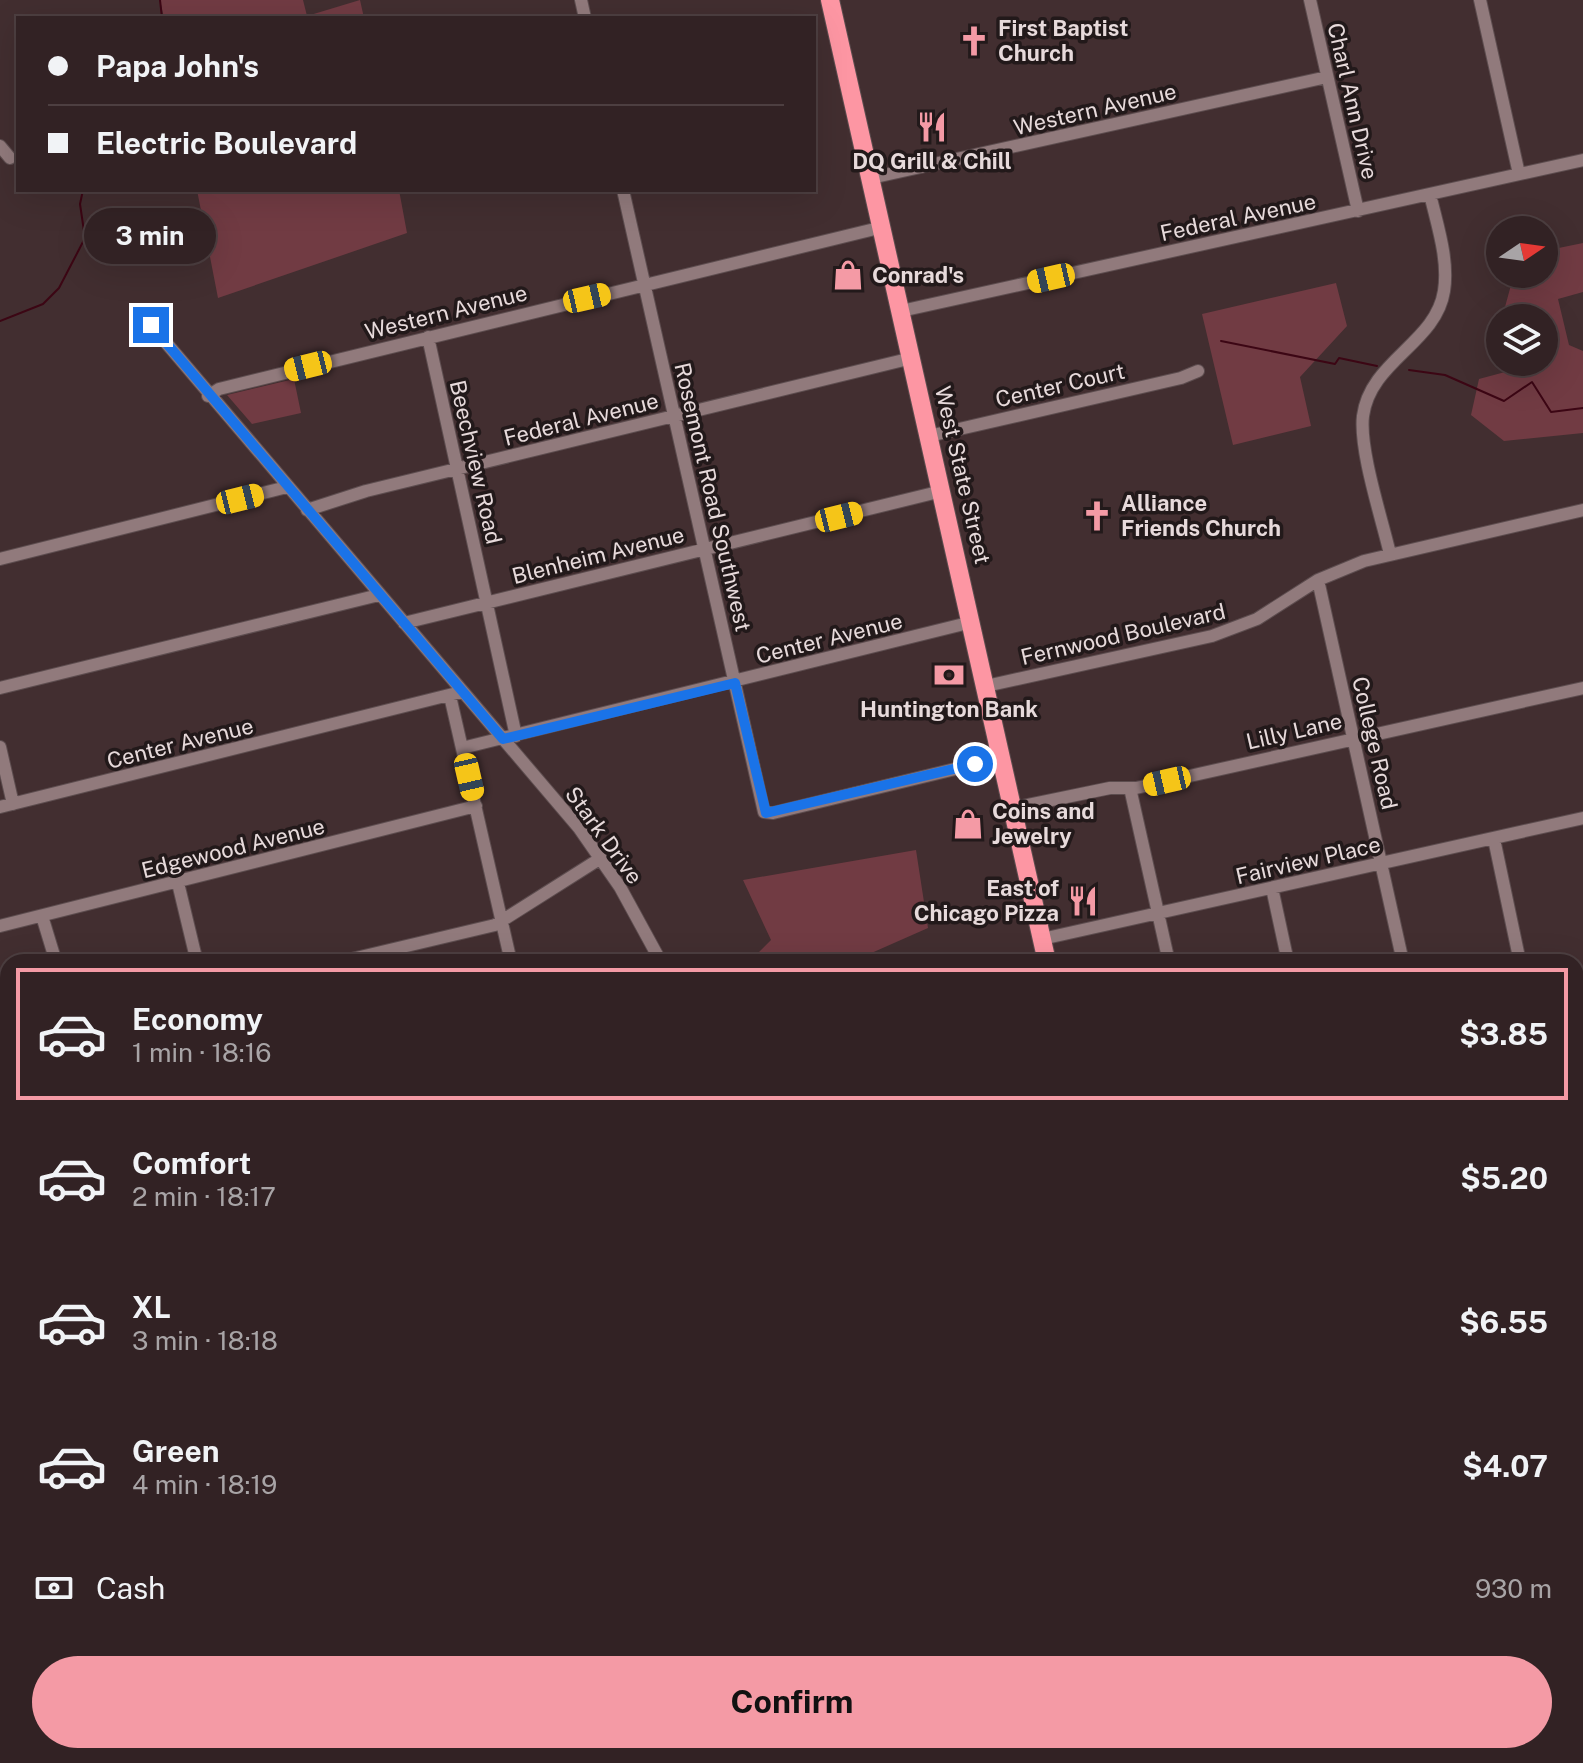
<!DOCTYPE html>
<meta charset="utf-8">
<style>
body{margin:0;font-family:"Public Sans",sans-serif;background:#3a2a2c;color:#f1f3f6;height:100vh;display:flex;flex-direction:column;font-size:30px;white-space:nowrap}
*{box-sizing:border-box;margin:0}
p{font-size:26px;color:#a8a4a6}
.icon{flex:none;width:44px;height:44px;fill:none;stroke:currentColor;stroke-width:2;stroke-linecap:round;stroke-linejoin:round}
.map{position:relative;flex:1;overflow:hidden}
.side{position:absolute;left:0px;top:954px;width:1584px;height:810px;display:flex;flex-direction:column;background:#322224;border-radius:24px 24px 0 0;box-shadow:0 8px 32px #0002,0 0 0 2px #4d3f41}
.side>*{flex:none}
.guide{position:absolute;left:16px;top:16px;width:800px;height:176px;border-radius:0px;box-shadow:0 8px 32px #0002,0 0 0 2px #4d3f41;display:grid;align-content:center;height:176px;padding:0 32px;background:#322224}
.needle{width:52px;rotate:77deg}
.buttons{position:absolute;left:1486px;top:216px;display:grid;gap:16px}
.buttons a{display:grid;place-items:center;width:72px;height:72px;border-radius:50%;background:#322224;box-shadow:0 8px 32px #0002,0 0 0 2px #4d3f41;font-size:40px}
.end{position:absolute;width:36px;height:36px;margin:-18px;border:10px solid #1a73e8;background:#fff;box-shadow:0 0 0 4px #fff}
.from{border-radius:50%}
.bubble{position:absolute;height:56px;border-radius:28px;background:#322224;box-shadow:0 8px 32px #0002,0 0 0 2px #4d3f41;font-size:26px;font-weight:700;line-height:56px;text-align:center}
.car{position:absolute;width:24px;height:48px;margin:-24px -12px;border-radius:10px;box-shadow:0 0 6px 2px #0007;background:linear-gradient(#f5c518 24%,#345 0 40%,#f5c518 0 76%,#345 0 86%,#f5c518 0)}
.guide b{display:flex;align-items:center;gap:28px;height:76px;font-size:30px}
.guide b+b{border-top:2px solid #4d3f41}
.guide i{width:20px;height:20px;background:#f1f3f6}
ul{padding:14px 0 0;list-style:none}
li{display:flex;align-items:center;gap:24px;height:132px;margin:0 16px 12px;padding:0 16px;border:4px solid transparent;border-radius:0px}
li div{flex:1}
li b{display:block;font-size:30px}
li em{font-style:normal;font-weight:700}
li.on{border-color:#f49aa5}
li>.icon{width:72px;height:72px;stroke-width:1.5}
.pay{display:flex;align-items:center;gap:20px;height:88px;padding:0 32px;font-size:30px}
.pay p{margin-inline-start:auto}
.cta{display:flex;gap:16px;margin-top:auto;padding:16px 32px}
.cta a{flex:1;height:92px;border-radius:48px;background:#f49aa5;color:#111;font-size:32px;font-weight:700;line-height:92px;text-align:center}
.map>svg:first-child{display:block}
</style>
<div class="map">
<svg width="1583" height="1763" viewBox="0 0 1583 1763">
<rect width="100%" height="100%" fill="#422e30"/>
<path fill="#713b43" d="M160 0H303L307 16 360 0 364 18H164Z
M197 190H399L407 233 218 298Z
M1583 243V292L1558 299 1569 345 1583 351V433L1504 441 1471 415 1479 379 1505 372 1504 362H1544V318H1502L1514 274H1544V251Z
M1336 283 1347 326 1300 377 1311 426 1233 445 1202 314Z
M294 379 301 413 252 424 227 395Z
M916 850 928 928 851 962H749L771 940 743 880Z
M1583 1476V1604L1576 1605V1477Z"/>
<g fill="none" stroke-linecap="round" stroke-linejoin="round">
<path stroke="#3c0614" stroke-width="2" d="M160 0 162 18
M0 321 43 304 59 288 85 238 80 204 83 190
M1221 341 1335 364 1339 358 1377 366
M1409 370 1445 375 1504 401 1532 382 1551 412 1583 408"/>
<g stroke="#5d4d4f" stroke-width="14">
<path id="minor" d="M581 0 585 18
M1310 0 1358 211
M1480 0 1519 174
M0 146 10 158
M871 178 1327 77
M623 190 764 812 773 813 1001 758
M901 311 1583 160
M151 325 579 828 620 887 661 962
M428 337 516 736
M208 396 219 389 883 227
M929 436 1181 378 1198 371
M307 510 366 491 912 358
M1390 554C1382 519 1359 450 1363 416 1370 361 1436 343 1444 291 1449 259 1437 225 1430 194
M0 559 287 487
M1318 580 1403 962
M404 623 942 491
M986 686 1212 636 1257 619 1318 580 1364 561 1583 510
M0 688 379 595
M450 696 511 962
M0 747 13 804
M462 748 972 622
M1130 788 1169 962
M0 807 461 692
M1013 808 1110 788H1136L1583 688
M1494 839 1520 962
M178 883 197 962
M1272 888 1288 962
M42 916 56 962
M0 926 476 806
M1042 939 1583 818
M339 962 495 925 601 858
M1576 1216 1583 1248
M0 1404 5 1425
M1576 1457 1583 1455
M0 1628 8 1662
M0 1700 8 1691
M530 1756 535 1763
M862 1756 863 1763
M1102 1756 1103 1763
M1344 1756 1346 1763
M133 1763 146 1756
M667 1763 697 1756"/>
</g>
<g stroke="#5d4d4f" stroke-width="20">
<path id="highway" d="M830 0 1047 962
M1222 1756 1224 1763"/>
</g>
<use href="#minor" stroke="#917a7c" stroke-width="12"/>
<use href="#highway" stroke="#fd96a3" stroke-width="18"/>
</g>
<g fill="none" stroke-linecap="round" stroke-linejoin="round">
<path stroke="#1a73e8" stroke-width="10" d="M151 325 503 739 735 683 766 813 975 764"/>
</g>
<defs>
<g id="church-bare" transform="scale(2.4)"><path d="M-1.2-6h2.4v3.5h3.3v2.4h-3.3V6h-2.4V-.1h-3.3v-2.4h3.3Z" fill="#f49aa5" stroke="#22191a" stroke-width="2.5" paint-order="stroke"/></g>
<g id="restaurant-bare" transform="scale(2.4)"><path d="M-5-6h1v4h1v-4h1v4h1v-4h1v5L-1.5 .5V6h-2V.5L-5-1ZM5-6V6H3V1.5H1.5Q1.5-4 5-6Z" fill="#f49aa5" stroke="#22191a" stroke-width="2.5" paint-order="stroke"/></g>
<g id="shop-bare" transform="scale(2.4)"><path d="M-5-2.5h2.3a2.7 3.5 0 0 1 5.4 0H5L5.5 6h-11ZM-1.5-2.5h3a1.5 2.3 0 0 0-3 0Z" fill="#f49aa5" stroke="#22191a" stroke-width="2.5" paint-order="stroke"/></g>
<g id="bank-bare" transform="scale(2.4)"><path d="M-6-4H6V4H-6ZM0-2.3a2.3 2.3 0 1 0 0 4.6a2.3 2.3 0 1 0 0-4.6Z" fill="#f49aa5" stroke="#22191a" stroke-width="2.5" paint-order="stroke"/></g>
</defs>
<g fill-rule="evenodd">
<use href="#church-bare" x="974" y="41"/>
<use href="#restaurant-bare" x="932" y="127"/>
<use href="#shop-bare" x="848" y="275"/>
<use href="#church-bare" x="1097" y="516"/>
<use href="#bank-bare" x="949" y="675"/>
<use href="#shop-bare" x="968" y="824"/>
<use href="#restaurant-bare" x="1083" y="901"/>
</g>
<g text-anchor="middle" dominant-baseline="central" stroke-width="7" stroke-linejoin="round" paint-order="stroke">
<g font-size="22" font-weight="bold" fill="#e7dadb" stroke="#22191a" text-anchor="start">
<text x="998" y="28">First Baptist<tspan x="998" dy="25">Church</tspan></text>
<text x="932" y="161" text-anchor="middle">DQ Grill &amp; Chill</text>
<text x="872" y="275">Conrad's</text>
<text x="1121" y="503">Alliance<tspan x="1121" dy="25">Friends Church</tspan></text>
<text x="949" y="709" text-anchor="middle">Huntington Bank</text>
<text x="992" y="811">Coins and<tspan x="992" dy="25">Jewelry</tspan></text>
<text x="1059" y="888" text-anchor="end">East of<tspan x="1059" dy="25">Chicago Pizza</tspan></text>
</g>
<g font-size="22" fill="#e7dadb" stroke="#22191a">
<text transform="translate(1353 101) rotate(77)">Charl Ann Drive</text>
<text transform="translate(1095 109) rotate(-13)">Western Avenue</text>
<text transform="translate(1238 217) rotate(-12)">Federal Avenue</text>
<text transform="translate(446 312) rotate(-14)">Western Avenue</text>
<text transform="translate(1060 385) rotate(-13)">Center Court</text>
<text transform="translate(581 419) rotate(-14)">Federal Avenue</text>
<text transform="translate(476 462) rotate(77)">Beechview Road</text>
<text transform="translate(963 475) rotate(77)">West State Street</text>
<text transform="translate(713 497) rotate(77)">Rosemont Road Southwest</text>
<text transform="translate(598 555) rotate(-14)">Blenheim Avenue</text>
<text transform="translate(1123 634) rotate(-13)">Fernwood Boulevard</text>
<text transform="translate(829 638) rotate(-14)">Center Avenue</text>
<text transform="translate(1294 731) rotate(-13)">Lilly Lane</text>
<text transform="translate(180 743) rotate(-14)">Center Avenue</text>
<text transform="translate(1375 743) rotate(77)">College Road</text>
<text transform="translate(604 835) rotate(54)">Stark Drive</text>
<text transform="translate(233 848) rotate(-14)">Edgewood Avenue</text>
<text transform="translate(1308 860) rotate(-13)">Fairview Place</text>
</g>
</g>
</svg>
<div class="buttons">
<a><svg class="needle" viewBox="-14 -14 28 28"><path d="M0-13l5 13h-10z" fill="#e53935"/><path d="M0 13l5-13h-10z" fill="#a8a4a6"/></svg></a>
<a><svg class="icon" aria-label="layers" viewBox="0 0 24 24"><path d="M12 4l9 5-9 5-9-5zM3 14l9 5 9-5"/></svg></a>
</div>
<i class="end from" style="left:975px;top:764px"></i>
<i class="end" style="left:151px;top:325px"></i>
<div class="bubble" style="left:84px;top:208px;width:132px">3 min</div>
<i class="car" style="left:1051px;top:278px;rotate:257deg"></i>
<i class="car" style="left:587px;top:298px;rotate:77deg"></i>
<i class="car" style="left:308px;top:366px;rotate:256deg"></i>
<i class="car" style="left:240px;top:499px;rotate:76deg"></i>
<i class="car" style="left:839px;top:517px;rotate:76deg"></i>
<i class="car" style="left:469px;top:777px;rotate:167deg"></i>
<i class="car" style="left:1167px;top:781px;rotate:257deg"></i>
<div class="guide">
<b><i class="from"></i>Papa John's</b>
<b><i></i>Electric Boulevard</b>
</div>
<section class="side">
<ul>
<li class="on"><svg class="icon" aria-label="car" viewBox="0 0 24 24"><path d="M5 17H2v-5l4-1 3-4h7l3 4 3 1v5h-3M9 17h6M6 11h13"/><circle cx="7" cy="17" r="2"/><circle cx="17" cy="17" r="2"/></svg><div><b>Economy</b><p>1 min · 18:16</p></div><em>$3.85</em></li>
<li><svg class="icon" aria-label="car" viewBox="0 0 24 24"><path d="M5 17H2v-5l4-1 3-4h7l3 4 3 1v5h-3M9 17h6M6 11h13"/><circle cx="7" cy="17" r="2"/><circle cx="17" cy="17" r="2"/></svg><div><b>Comfort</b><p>2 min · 18:17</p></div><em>$5.20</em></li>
<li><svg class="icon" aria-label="car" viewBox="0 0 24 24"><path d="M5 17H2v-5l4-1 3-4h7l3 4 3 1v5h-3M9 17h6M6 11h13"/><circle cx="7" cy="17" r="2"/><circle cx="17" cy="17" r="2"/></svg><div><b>XL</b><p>3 min · 18:18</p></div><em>$6.55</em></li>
<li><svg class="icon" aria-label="car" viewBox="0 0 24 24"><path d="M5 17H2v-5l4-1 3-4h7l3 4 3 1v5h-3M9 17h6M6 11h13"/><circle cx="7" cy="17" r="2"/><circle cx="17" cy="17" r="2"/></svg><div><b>Green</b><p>4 min · 18:19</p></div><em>$4.07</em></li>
</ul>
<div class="pay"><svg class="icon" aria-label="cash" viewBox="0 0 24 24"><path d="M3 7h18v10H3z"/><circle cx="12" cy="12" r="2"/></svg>Cash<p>930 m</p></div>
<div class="cta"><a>Confirm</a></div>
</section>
</div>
